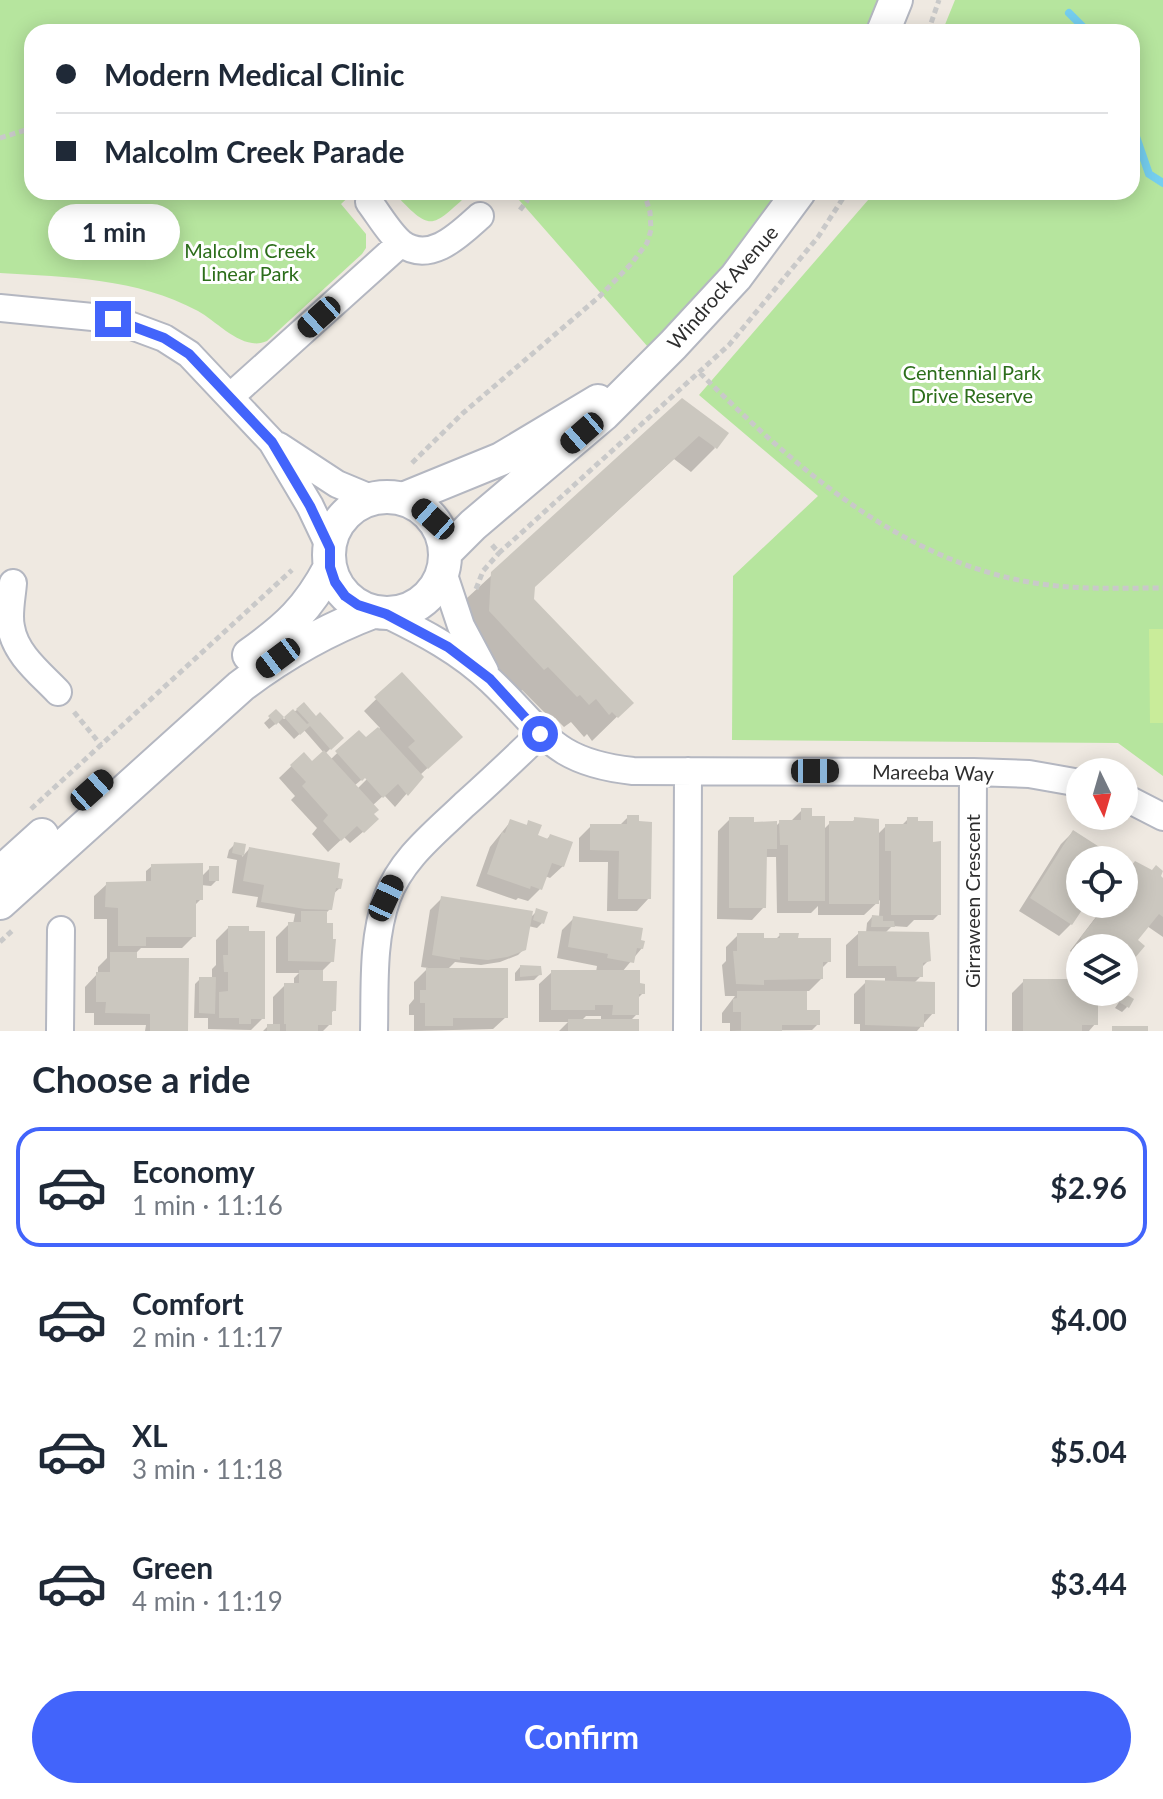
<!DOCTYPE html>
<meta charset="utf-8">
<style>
body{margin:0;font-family:Lato,sans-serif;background:#f2f2f3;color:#1f2937;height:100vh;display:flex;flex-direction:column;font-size:30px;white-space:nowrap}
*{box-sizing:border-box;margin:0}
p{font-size:26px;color:#747a83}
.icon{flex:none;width:44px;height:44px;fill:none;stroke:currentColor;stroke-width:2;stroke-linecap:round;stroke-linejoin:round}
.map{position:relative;height:1031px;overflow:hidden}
.panel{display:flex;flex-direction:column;background:#fff;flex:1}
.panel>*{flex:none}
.hud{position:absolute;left:24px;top:24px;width:1116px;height:176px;border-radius:24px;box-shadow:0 4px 20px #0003;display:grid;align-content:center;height:176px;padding:0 32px;background:#fff}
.needle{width:52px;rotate:175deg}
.controls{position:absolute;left:1066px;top:758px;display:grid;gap:16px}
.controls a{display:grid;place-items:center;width:72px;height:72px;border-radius:50%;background:#fff;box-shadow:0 4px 20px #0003;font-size:40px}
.end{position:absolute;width:36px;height:36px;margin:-18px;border:10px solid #4264fb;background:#fff;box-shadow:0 0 0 4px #fff}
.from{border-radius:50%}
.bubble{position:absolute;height:56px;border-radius:28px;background:#fff;box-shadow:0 4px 20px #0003;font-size:26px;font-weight:700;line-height:56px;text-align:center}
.car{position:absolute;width:24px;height:48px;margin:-24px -12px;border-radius:10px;box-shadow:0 0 6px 2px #0007;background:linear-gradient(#222 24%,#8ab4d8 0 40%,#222 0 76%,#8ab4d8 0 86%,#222 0)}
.hud b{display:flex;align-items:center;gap:28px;height:76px;font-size:30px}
.hud b+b{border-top:2px solid #e0e1e3}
.hud i{width:20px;height:20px;background:#1f2937}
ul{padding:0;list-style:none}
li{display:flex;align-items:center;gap:24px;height:120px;margin:0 16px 12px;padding:0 16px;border:4px solid transparent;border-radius:24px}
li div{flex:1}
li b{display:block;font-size:30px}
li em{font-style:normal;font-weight:700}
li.selected{border-color:#4264fb}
li>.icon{width:72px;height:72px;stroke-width:1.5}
h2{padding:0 32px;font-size:36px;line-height:96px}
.cta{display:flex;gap:16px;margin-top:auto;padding:16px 32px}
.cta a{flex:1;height:92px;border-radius:48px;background:#4264fb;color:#fff;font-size:32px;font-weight:700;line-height:92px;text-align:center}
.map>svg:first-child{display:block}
</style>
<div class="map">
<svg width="1163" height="1031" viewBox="0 0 1163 1031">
<rect width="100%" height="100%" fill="#efe9e1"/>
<path fill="#b6e59e" d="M0 0H881L868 32H32V192H354L341 204 366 234V248L362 254 267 341C243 352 218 322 198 311 136 278 68 277 0 273Z
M955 0H1163V776L1118 743 732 740 733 576 818 496 699 395 875 192H1132V32H942Z
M393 192H471C430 228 433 234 393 192Z
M512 192H782L721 272 648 347Z"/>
<path fill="#c9ec9a" d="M1149 629H1163V723H1150Z"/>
<path fill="#0003" fill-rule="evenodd" d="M682 401 715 448 691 472 674 459 533 588 532 600 631 703 592 741 587 734 584 737 571 722 564 727 555 718 552 720 522 690 518 693 466 636 467 598Z
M402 674 448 749 420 775 421 777 395 807 384 795 372 806 364 831 350 843 344 837 328 852 312 834 317 828 291 800 295 796 279 778 303 755 312 764 324 753 304 730 294 739 278 722 269 729 264 723 276 712 284 719 304 705 316 719 341 738 325 754 330 760 359 732 357 748 380 728 364 711ZM367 775 369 777 357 789 354 786Z
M802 810 823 830 830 823H851L855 819 877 835 886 826H901L908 819 939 914 933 920H914L907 927 892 926 885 933 929 960 921 968V976L914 983 933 1013 917 1031H860V1024H854V994L866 982 885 983V978H846V945L859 933H866L867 923 872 917H879L880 900 864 915H818V906L811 913H777L776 857H765L764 907 752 920 717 919 718 831 730 819 775 827 780 822H790Z
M628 817 649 898 637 911H607L608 862H579V838L591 826H619Z
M511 821 525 827 529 822 536 836 546 840 550 836 563 866 550 878 545 876 540 889 528 901 518 898 516 900 476 886 490 847Z
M1073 832 1112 860H1080V904H1083L1071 924 1059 936 1019 911 1061 844Z
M235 844 244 846 242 857 249 849 335 879 340 888 332 895 330 909 325 914 332 961 321 972V984L334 1010 330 1014V1024L323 1031H263L268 1026H273V997L285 985H294V978L299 973H276V937L289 924H293L295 914 256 907 258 897 232 893 237 860 227 858 229 850Z
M1135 863 1163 881V937L1147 926 1135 941 1133 958 1124 967V948H1080V959L1070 951 1102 909 1099 907 1101 904H1124V875Z
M152 866 201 877 210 868 217 880 211 886 201 885V899L194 906V936L182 948H141L135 954V960L186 1031H145L146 1025H94V1013H85V987L98 973V967L107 958V919H94V896L107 884 146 882V871Z
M442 898 530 918 537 911 542 923 537 928 528 926 524 949 518 955 500 962 481 965 455 962 447 970 506 1017 493 1029 414 1031V1015H409V1005L414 999V982L428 968 421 967 430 910Z
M574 918 639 942 642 948 622 972 643 993 637 999V1014L630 1021 637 1031H559L568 1022H539V984L552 972H596L597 966 557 958 562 930ZM586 1016H601V1021H581Z
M228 928 263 1018 251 1030 208 1029V1018H194L195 984 200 979H212V969L216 965V940Z
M738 935 775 940 780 935 796 940 829 961 821 969V979L809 991H805V1012L818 1024 812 1030 730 1031V1023H722V1013L735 996H725L722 965 726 961V947Z
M520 967 540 974 534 980 515 981V973Z
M1024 981H1080V992H1096L1095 1024 1089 1031H1012V993Z
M1124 995 1127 1007 1122 1012 1115 1008Z"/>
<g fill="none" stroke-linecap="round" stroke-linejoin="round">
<path stroke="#75cff0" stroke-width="8" d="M1069 13 1088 32
M1132 125 1149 174 1163 183"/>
</g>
<path fill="#cbc7bf" d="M682 398 729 433 717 449 699 436 535 587 534 599 634 703 618 718 612 712 609 715 596 699 589 705 580 695 577 697 548 667 544 670 489 611 491 572Z
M402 672 463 737 428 769 408 747 415 741 374 697Z
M304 702 316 716 320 712 344 738 331 750 310 726 300 735 284 717 293 709 307 724 309 723 296 709Z
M276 709 284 717 276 725 268 716Z
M378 727 424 777 408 796 398 784 383 798 365 778 362 781 335 751 359 730 366 737Z
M324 750 379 810 374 814 379 819 364 833 357 826 341 841 323 821 328 815 302 786 306 782 290 765 304 752 312 761Z
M801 808H812V816H825V901H788V845H780L779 820H801Z
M627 815H639V821L652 822 651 899H618L619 851 590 850V824H627Z
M729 817H754V822L777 821V849H767L766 908H729Z
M854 817 879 819V904H829V821H854Z
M907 817H918V821H933V842L941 841V915H891V851H885V824H907Z
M510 819 527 825 528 820 542 825 538 835 548 839 550 834 573 842 564 867 552 863 542 890 531 886 530 889 487 874 502 832 505 833Z
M1073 830 1101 848 1099 850 1114 860H1080V904H1086L1072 925 1030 898Z
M234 842 246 844 244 856 232 853Z
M249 847 340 863 338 878 343 879 341 889 336 888 332 910 305 909 261 902 264 885 243 881Z
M1135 861 1152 870 1156 865 1163 871 1161 876 1163 878V917L1159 914 1138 940 1145 946 1134 959 1128 955 1124 959V948H1093L1080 938 1107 904H1124V875Z
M203 863V900H196V937H146V946H118V908L105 907 106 882 151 881V864Z
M209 866H219V881H209Z
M441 896 533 911 526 950 507 957 488 960 460 957V960L432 955Z
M536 908 548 912 544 924 533 920Z
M301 911H327V923H333V939H336L334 962 288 961V922H301Z
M872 915 883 916V921H894L895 927H871Z
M573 916 643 928 641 940 645 941 643 949 637 948 634 963 607 958 608 954 568 947Z
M228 926H249V931H265V1019H251V1024H239V1018H219V992L228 991V972H224L223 955H228Z
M858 931 929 932 931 961 923 963V977H897L896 966H858Z
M737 933H764V938H780L779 933H799L798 938H831V962H823V979L764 980V985L736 984 733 951H737Z
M110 952H137V958H189L188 1031H150V1014L105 1013 106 1002H96V972H110Z
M520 965 541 966 542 975 520 977Z
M426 968H508V1018H453V1026H425V1003H420V990H426Z
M299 970H323V981H337L336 1011H332V1025H318V1031H286V1024H284V983H299Z
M551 970H640V983L645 984V994H639V1015H612L613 1005H595V1010H551Z
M199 977H216L215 1014 199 1013Z
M1023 979H1080V992H1098V1025H1082V1031H1023Z
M865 980 935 982V1014H924V1027L865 1025Z
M737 991H807V1010H820V1025H782V1031H741V1012H733V999L737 998Z
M1124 993 1134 999 1129 1008 1119 1002Z
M568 1019H639V1031H568Z
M267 1024H280V1031H267Z
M1112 1026H1148V1031H1112Z"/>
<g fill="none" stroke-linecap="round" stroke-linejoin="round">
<g stroke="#b4b7c1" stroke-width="30">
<path id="minor" d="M369 202C379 215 389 233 401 243 430 265 460 234 480 216
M0 308 113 319 164 338 189 354 272 442 310 506 330 548
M230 397 401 243
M279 446 337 484 373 499
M443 572 461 626 485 671
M13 583C12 597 8 614 11 627 15 654 41 674 58 692
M386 614C423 632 461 652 491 681 545 732 551 762 633 771L973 772 1029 774 1080 783
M1124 797 1163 817
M60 1031 61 930
M374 1031C375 987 372 940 387 898 401 859 435 833 464 805 490 782 515 758 540 734
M687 1031 688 771
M972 1031 973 772"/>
</g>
<g stroke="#b4b7c1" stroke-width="36">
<path id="tertiary" d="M883 32 896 0
M329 555a58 58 0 1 1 116 0a58 58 0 1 1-116 0Z
M403 499 501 459 598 401
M446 552 473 525 604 414 673 345 736 277 799 192
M249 655C287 628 308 609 330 567
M0 873 42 835
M0 903 241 686C282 655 325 630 373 612"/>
</g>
<path stroke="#c9c9c9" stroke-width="5" stroke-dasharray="6 4" stroke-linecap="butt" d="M928 32 939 0
M0 138 32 128
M520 210 527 201 526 192
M700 373C795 467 903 564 1041 584 1082 590 1122 588 1163 588
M412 463 463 413 600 296 631 264 647 243 651 230 650 212 644 192
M492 545 499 553 729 345 818 237 847 192
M476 589 483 571 499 553
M74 712 101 745
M31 809 292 570
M0 942 14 929"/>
<use href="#minor" stroke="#fff" stroke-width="26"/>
<use href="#tertiary" stroke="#fff" stroke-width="32"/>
</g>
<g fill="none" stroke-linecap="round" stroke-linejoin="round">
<path stroke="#4264fb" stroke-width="10" d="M113 319 164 338 189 354 272 442 310 506 330 548V567L335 582 345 596 358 605 386 614 448 647 490 679 540 734"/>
</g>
<g text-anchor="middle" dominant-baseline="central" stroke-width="6" stroke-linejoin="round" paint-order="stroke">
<g font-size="20" fill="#2c6e1b" stroke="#fff">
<text x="250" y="250">Malcolm Creek<tspan x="250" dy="23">Linear Park</tspan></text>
<text x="972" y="372">Centennial Park<tspan x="972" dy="23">Drive Reserve</tspan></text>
</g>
<g font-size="20" fill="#2e2e2e" stroke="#fff">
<text transform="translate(722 287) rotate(-49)">Windrock Avenue</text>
<text transform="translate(933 772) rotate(1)">Mareeba Way</text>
<text transform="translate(972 901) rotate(-90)">Girraween Crescent</text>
</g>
</g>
</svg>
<div class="controls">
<a><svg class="needle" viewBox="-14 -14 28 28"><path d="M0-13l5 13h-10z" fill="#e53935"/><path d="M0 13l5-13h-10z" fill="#747a83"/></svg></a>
<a><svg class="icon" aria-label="locate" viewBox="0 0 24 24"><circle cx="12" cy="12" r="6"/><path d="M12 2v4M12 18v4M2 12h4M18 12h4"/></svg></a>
<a><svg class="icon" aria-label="layers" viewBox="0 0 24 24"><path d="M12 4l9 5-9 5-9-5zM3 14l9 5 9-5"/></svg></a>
</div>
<i class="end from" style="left:540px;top:734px"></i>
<i class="end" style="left:113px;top:319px"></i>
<div class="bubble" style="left:48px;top:204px;width:132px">1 min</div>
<i class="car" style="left:319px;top:317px;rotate:228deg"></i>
<i class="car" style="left:582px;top:433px;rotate:229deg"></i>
<i class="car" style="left:433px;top:519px;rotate:312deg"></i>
<i class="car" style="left:278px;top:658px;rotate:233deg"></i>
<i class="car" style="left:815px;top:771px;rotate:90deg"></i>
<i class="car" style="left:92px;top:790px;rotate:48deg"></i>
<i class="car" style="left:386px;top:898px;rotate:25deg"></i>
<div class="hud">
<b><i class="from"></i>Modern Medical Clinic</b>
<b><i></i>Malcolm Creek Parade</b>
</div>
</div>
<section class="panel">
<h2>Choose a ride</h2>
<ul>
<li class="selected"><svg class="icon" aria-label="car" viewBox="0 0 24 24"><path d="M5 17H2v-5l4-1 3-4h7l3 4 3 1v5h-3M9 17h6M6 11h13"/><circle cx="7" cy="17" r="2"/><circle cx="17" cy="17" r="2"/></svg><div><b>Economy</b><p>1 min · 11:16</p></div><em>$2.96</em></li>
<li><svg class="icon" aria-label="car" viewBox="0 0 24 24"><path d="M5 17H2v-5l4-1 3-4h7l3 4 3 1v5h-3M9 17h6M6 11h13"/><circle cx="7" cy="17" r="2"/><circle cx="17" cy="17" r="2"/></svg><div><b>Comfort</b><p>2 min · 11:17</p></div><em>$4.00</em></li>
<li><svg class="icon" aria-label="car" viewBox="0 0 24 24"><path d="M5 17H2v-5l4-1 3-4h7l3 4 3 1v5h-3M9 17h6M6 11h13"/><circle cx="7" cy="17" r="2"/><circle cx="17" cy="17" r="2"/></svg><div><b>XL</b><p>3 min · 11:18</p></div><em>$5.04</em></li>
<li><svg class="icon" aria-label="car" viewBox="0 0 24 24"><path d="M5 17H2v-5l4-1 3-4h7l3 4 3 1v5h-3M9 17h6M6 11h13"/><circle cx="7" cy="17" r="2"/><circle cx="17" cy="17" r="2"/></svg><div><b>Green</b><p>4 min · 11:19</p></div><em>$3.44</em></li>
</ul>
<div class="cta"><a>Confirm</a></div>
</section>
